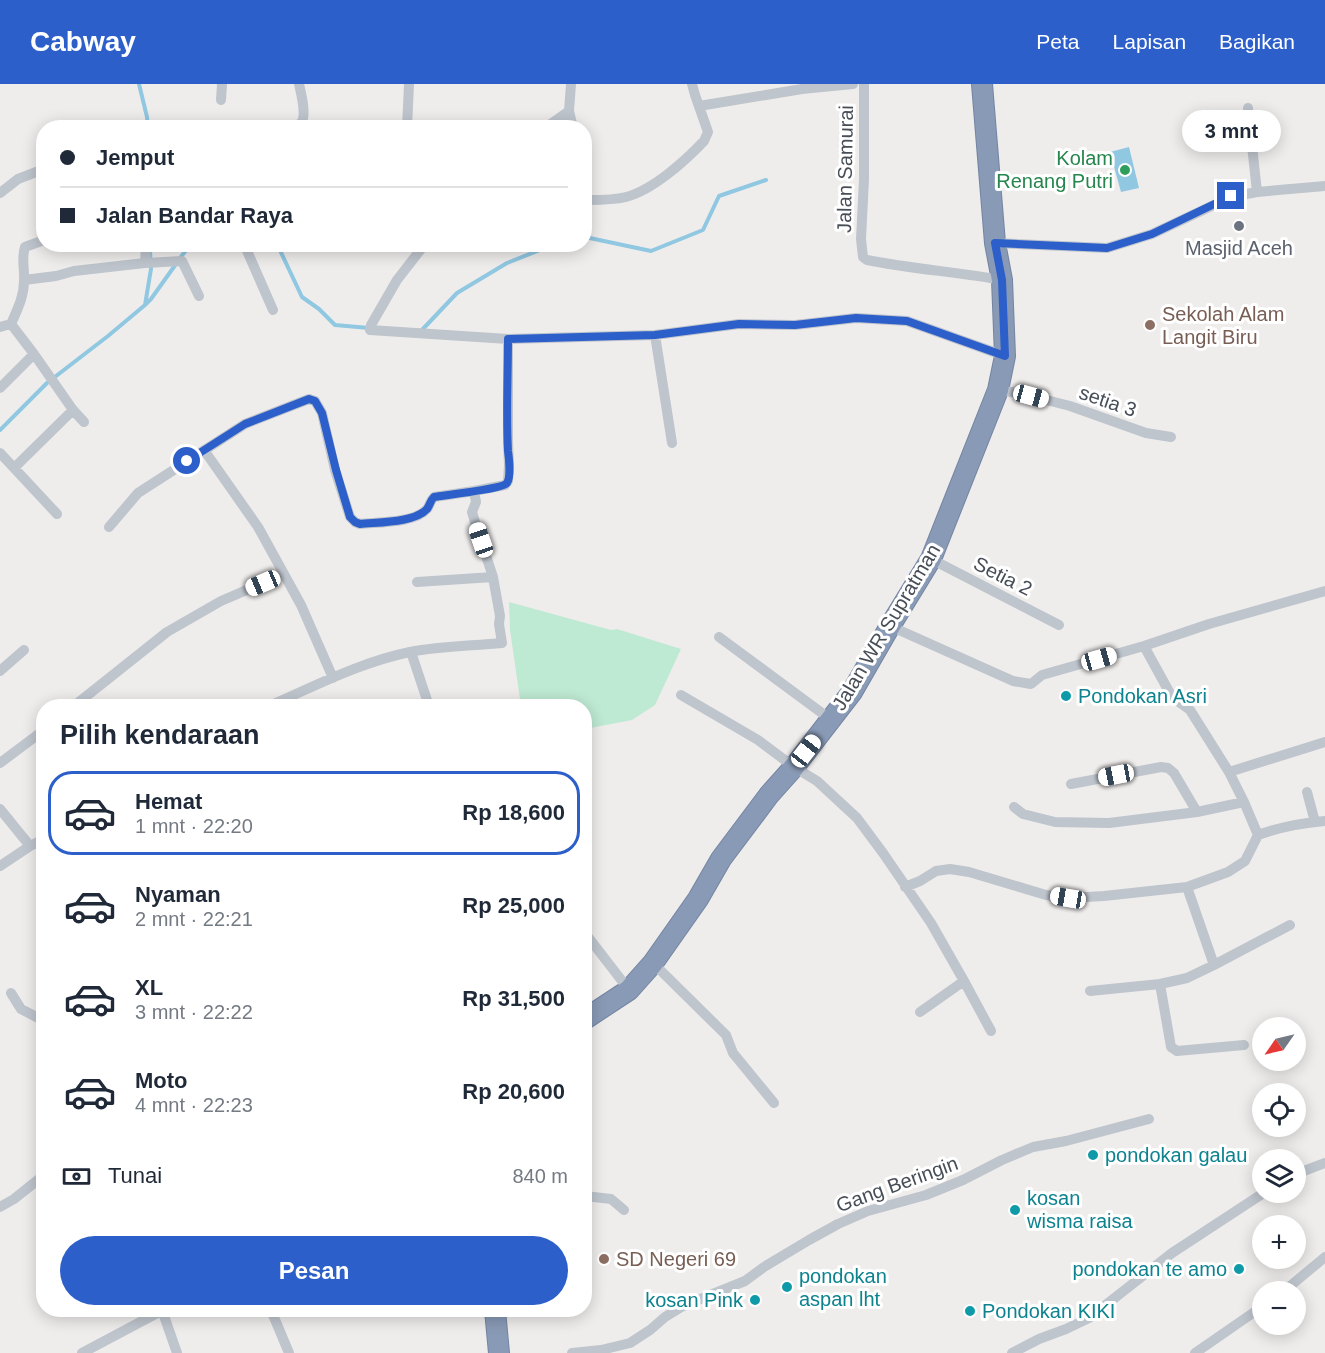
<!DOCTYPE html>
<html lang="id">
<meta charset="utf-8">
<style>
body{margin:0;font-family:Arial,sans-serif;background:#f2f2f3;color:#1f2937;height:100vh;display:flex;flex-direction:column;font-size:22px;white-space:nowrap}
*{box-sizing:border-box;margin:0}
p{font-size:20px;color:#747a83}
.icon{flex:none;width:33px;height:33px;fill:none;stroke:currentColor;stroke-width:2;stroke-linecap:round;stroke-linejoin:round}
.map{position:relative;flex:1;overflow:hidden}
.sheet{position:absolute;left:36px;top:615px;width:556px;height:618px;display:flex;flex-direction:column;background:#fff;border-radius:24px;box-shadow:0 3px 15px #0003}
.sheet>*{flex:none}
.top-card{position:absolute;left:36px;top:36px;width:556px;height:132px;border-radius:24px;box-shadow:0 3px 15px #0003;display:grid;align-content:center;height:132px;padding:0 24px;background:#fff}
.needle{width:39px;rotate:236deg}
.fabs{position:absolute;left:1252px;top:933px;display:grid;gap:12px}
.fabs a{display:grid;place-items:center;width:54px;height:54px;border-radius:50%;background:#fff;box-shadow:0 3px 15px #0003;font-size:30px}
.end{position:absolute;width:27px;height:27px;margin:-14px;border:8px solid #2c5fc9;background:#fff;box-shadow:0 0 0 3px #fff}
.from{border-radius:50%}
.bubble{position:absolute;height:42px;border-radius:21px;background:#fff;box-shadow:0 3px 15px #0003;font-size:20px;font-weight:800;line-height:42px;text-align:center}
.car{position:absolute;width:18px;height:36px;margin:-18px -9px;border-radius:8px;box-shadow:0 0 4px 2px #0007;background:linear-gradient(#fff 24%,#345 0 40%,#fff 0 76%,#345 0 86%,#fff 0)}
.top-card b{display:flex;align-items:center;gap:21px;height:57px;font-size:22px}
.top-card b+b{border-top:2px solid #e0e1e3}
.top-card i{width:15px;height:15px;background:#1f2937}
ul{padding:0;list-style:none}
li{display:flex;align-items:center;gap:18px;height:84px;margin:0 12px 9px;padding:0 12px;border:3px solid transparent;border-radius:24px}
li div{flex:1}
li b{display:block;font-size:22px}
li em{font-style:normal;font-weight:800}
li.on{border-color:#2c5fc9}
li>.icon{width:54px;height:54px;stroke-width:1.5}
h2{padding:0 24px;font-size:27px;line-height:72px}
.pay{display:flex;align-items:center;gap:15px;height:66px;padding:0 24px;font-size:22px}
.pay p{margin-inline-start:auto}
.action{display:flex;gap:12px;margin-top:auto;padding:12px 24px}
.action a{flex:1;height:69px;border-radius:36px;background:#2c5fc9;color:#fff;font-size:24px;font-weight:800;line-height:69px;text-align:center}
header{display:flex;align-items:center;gap:36px;box-sizing:border-box;height:84px;padding:0 30px;background:#2c5fc9;color:#fff}
header strong{font-size:28px}
nav{display:flex;gap:33px;margin-inline-start:auto;font-size:21px}
.map>svg:first-child{display:block}
</style>
<header>
<strong>Cabway</strong>
<nav><a>Peta</a><a>Lapisan</a><a>Bagikan</a></nav>
</header>
<div class="map">
<svg width="1325" height="1269" viewBox="0 0 1325 1269">
<rect width="100%" height="100%" fill="#efedec"/>
<path fill="#bee9d3" d="M509 518 611 546 617 545 681 565 655 621 632 636 585 645V622H521L510 546Z"/>
<path fill="#90c7e1" d="M1129 63 1139 104 1121 108 1110 68Z"/>
<g fill="none" stroke-linecap="round" stroke-linejoin="round">
<path stroke="#90c7e1" stroke-width="4" d="M139 0 147 33 148 44
M585 153 651 167 703 146 719 112 766 96
M277 160 302 213 319 225 335 241 369 244
M180 174 191 160
M145 221 151 215 176 180
M421 247 457 209 507 179 555 160
M0 346 47 299 108 252 145 221 151 185 150 167"/>
<g stroke="#7485a2" stroke-width="22">
<path id="highway" d="M585 935 629 906 653 879 698 815 721 775 769 711 794 683 852 608 890 542 931 475 998 306 1005 272 1002 196 995 159 982 0
M495 1226 499 1269"/>
</g>
<path stroke="#bfc5cd" stroke-width="10" d="M864 0V95L861 155 863 173 867 176C912 185 957 188 1002 196
M221 16 222 0
M699 22 802 5 853 0
M1248 24 1257 108
M569 27 573 44
M292 44C295 42 298 41 301 39 307 32 301 9 299 0
M407 44 409 0
M545 44 569 27 571 0
M0 109 18 95 44 85
M585 115 588 116C600 116 614 116 626 113 653 106 685 77 704 57L708 48 695 11 692 0
M995 159 1107 164 1152 150 1231 113 1257 108 1325 102
M244 160 273 226
M425 160 397 196 371 241 370 246 508 255 655 251 739 240 795 241 856 234 907 237 1005 272
M145 179 182 177 199 212
M24 196 56 192 74 187 145 179 146 160
M11 240 34 270 73 326 84 338
M0 243 11 240C17 226 24 213 24 197 25 186 21 174 25 163L44 156
M655 251 672 359
M0 304 34 270
M998 306 1019 309 1070 322 1146 349 1171 353
M204 366 258 443 301 521 333 594
M0 369 57 430
M14 384 73 326
M109 443 138 409 245 340 309 315 315 317 322 329 335 386 350 433 355 438 360 440C378 438 415 439 427 425 430 421 430 417 434 413L474 407
M931 475 1059 541
M417 498 493 493
M890 542 1013 597 1031 600 1042 591 1144 562 1209 540 1325 507
M719 553 830 635
M1144 562 1172 613 1190 626 1229 688 1244 718 1258 751
M411 568 429 622
M0 587 24 566
M681 611 758 656 794 683 817 697 857 734 883 769 931 839 964 897 991 947
M74 622 167 548 221 517 284 490
M269 622C315 602 361 578 410 568 441 562 472 562 502 559L499 540 500 532 493 493 475 438 472 428 476 418 474 407 505 401 508 397 509 381 508 358V255
M0 679 44 646
M1229 688 1325 658
M1071 700 1161 683 1168 684 1174 689 1197 728
M1307 708 1315 738
M1014 723 1023 730 1055 738 1109 739 1197 728 1244 718
M0 725 30 762 44 755
M0 782 30 762
M905 803 920 797 936 787 950 785 969 788 1046 811 1068 814 1104 812 1187 803 1228 788 1245 777 1258 751C1280 743 1302 739 1325 737
M1187 803 1214 881
M585 849 629 906
M653 879 726 951 733 969 774 1019
M1160 900 1171 963 1177 967 1244 961
M1090 907 1160 900 1187 894 1214 881 1290 841
M11 909 21 925 44 937
M920 928 964 897
M1296 1090 1325 1079
M585 1112 611 1115 624 1126
M0 1123 14 1115 44 1091
M1283 1208 1325 1173
M162 1226 177 1269
M271 1226 289 1269
M82 1269 163 1226
M572 1269 601 1266 630 1259 650 1246 665 1233 683 1222 745 1197 764 1183 809 1156 838 1140 868 1127 926 1111 963 1096 1002 1076 1033 1063 1066 1057 1149 1035
M1012 1269 1039 1255 1066 1245 1089 1234 1172 1169 1265 1108
M1195 1269 1263 1222"/>
<use href="#highway" stroke="#899ab6" stroke-width="20"/>
</g>
<g fill="none" stroke-linecap="round" stroke-linejoin="round">
<path stroke="#2c5fc9" stroke-width="8" d="M187 377 245 340 309 315 315 317 322 329 336 386 350 433 355 438 360 440C378 438 414 439 427 425 430 421 430 417 434 413 445 411 502 405 507 399 511 393 509 374 508 367 506 330 508 292 508 255L655 251 739 240 795 241 856 234 907 237 1005 272 1002 196 995 159 1107 164 1152 150 1231 112"/>
</g>
<circle fill="#2e9e5b" stroke="#fff" stroke-width="2" cx="1125" cy="86" r="6"/>
<circle fill="#6b7280" stroke="#fff" stroke-width="2" cx="1239" cy="142" r="6"/>
<g fill="#8d6e63" stroke="#fff" stroke-width="2">
<circle cx="1150" cy="241" r="6"/>
<circle cx="604" cy="1175" r="6"/>
</g>
<g fill="#0f9aa8" stroke="#fff" stroke-width="2">
<circle cx="1066" cy="612" r="6"/>
<circle cx="1093" cy="1071" r="6"/>
<circle cx="1015" cy="1126" r="6"/>
<circle cx="1239" cy="1185" r="6"/>
<circle cx="787" cy="1203" r="6"/>
<circle cx="755" cy="1216" r="6"/>
<circle cx="970" cy="1227" r="6"/>
</g>
<g text-anchor="middle" dominant-baseline="central" stroke-width="6" stroke-linejoin="round" paint-order="stroke">
<g font-size="20" fill="#27864d" stroke="#fff" text-anchor="end">
<text x="1113" y="74">Kolam<tspan x="1113" dy="23">Renang Putri</tspan></text>
</g>
<g font-size="20" fill="#474e57" stroke="#fff">
<text transform="translate(845 85) rotate(-89)">Jalan Samurai</text>
<text transform="translate(1108 317) rotate(19)">setia 3</text>
<text transform="translate(1003 492) rotate(27)">Setia 2</text>
<text transform="translate(886 543) rotate(-59)">Jalan WR Supratman</text>
<text transform="translate(897 1100) rotate(-20)">Gang Beringin</text>
</g>
<g font-size="20" fill="#5b616d" stroke="#fff">
<text x="1239" y="164">Masjid Aceh</text>
</g>
<g font-size="20" fill="#785e54" stroke="#fff" text-anchor="start">
<text x="1162" y="230">Sekolah Alam<tspan x="1162" dy="23">Langit Biru</tspan></text>
<text x="616" y="1175">SD Negeri 69</text>
</g>
<g font-size="20" fill="#0d838f" stroke="#fff" text-anchor="start">
<text x="1078" y="612">Pondokan Asri</text>
<text x="1105" y="1071">pondokan galau</text>
<text x="1027" y="1114">kosan<tspan x="1027" dy="23">wisma raisa</tspan></text>
<text x="1227" y="1185" text-anchor="end">pondokan te amo</text>
<text x="799" y="1192">pondokan<tspan x="799" dy="23">aspan lht</tspan></text>
<text x="743" y="1216" text-anchor="end">kosan Pink</text>
<text x="982" y="1227">Pondokan KIKI</text>
</g>
</g>
</svg>
<div class="fabs">
<a><svg class="needle" viewBox="-14 -14 28 28"><path d="M0-13l5 13h-10z" fill="#e53935"/><path d="M0 13l5-13h-10z" fill="#747a83"/></svg></a>
<a><svg class="icon" aria-label="locate" viewBox="0 0 24 24"><circle cx="12" cy="12" r="6"/><path d="M12 2v4M12 18v4M2 12h4M18 12h4"/></svg></a>
<a><svg class="icon" aria-label="layers" viewBox="0 0 24 24"><path d="M12 4l9 5-9 5-9-5zM3 14l9 5 9-5"/></svg></a>
<a>+</a>
<a>−</a>
</div>
<i class="end from" style="left:187px;top:377px"></i>
<i class="end" style="left:1231px;top:112px"></i>
<div class="bubble" style="left:1182px;top:26px;width:99px">3 mnt</div>
<i class="car" style="left:1031px;top:312px;rotate:105deg"></i>
<i class="car" style="left:481px;top:456px;rotate:341deg"></i>
<i class="car" style="left:263px;top:499px;rotate:247deg"></i>
<i class="car" style="left:1099px;top:575px;rotate:74deg"></i>
<i class="car" style="left:806px;top:667px;rotate:38deg"></i>
<i class="car" style="left:1116px;top:691px;rotate:259deg"></i>
<i class="car" style="left:1068px;top:814px;rotate:280deg"></i>
<div class="top-card">
<b><i class="from"></i>Jemput</b>
<b><i></i>Jalan Bandar Raya</b>
</div>
<section class="sheet">
<h2>Pilih kendaraan</h2>
<ul>
<li class="on"><svg class="icon" aria-label="car" viewBox="0 0 24 24"><path d="M5 17H2v-5l4-1 3-4h7l3 4 3 1v5h-3M9 17h6M6 11h13"/><circle cx="7" cy="17" r="2"/><circle cx="17" cy="17" r="2"/></svg><div><b>Hemat</b><p>1 mnt · 22:20</p></div><em>Rp 18,600</em></li>
<li><svg class="icon" aria-label="car" viewBox="0 0 24 24"><path d="M5 17H2v-5l4-1 3-4h7l3 4 3 1v5h-3M9 17h6M6 11h13"/><circle cx="7" cy="17" r="2"/><circle cx="17" cy="17" r="2"/></svg><div><b>Nyaman</b><p>2 mnt · 22:21</p></div><em>Rp 25,000</em></li>
<li><svg class="icon" aria-label="car" viewBox="0 0 24 24"><path d="M5 17H2v-5l4-1 3-4h7l3 4 3 1v5h-3M9 17h6M6 11h13"/><circle cx="7" cy="17" r="2"/><circle cx="17" cy="17" r="2"/></svg><div><b>XL</b><p>3 mnt · 22:22</p></div><em>Rp 31,500</em></li>
<li><svg class="icon" aria-label="car" viewBox="0 0 24 24"><path d="M5 17H2v-5l4-1 3-4h7l3 4 3 1v5h-3M9 17h6M6 11h13"/><circle cx="7" cy="17" r="2"/><circle cx="17" cy="17" r="2"/></svg><div><b>Moto</b><p>4 mnt · 22:23</p></div><em>Rp 20,600</em></li>
</ul>
<div class="pay"><svg class="icon" aria-label="cash" viewBox="0 0 24 24"><path d="M3 7h18v10H3z"/><circle cx="12" cy="12" r="2"/></svg>Tunai<p>840 m</p></div>
<div class="action"><a>Pesan</a></div>
</section>
</div>
